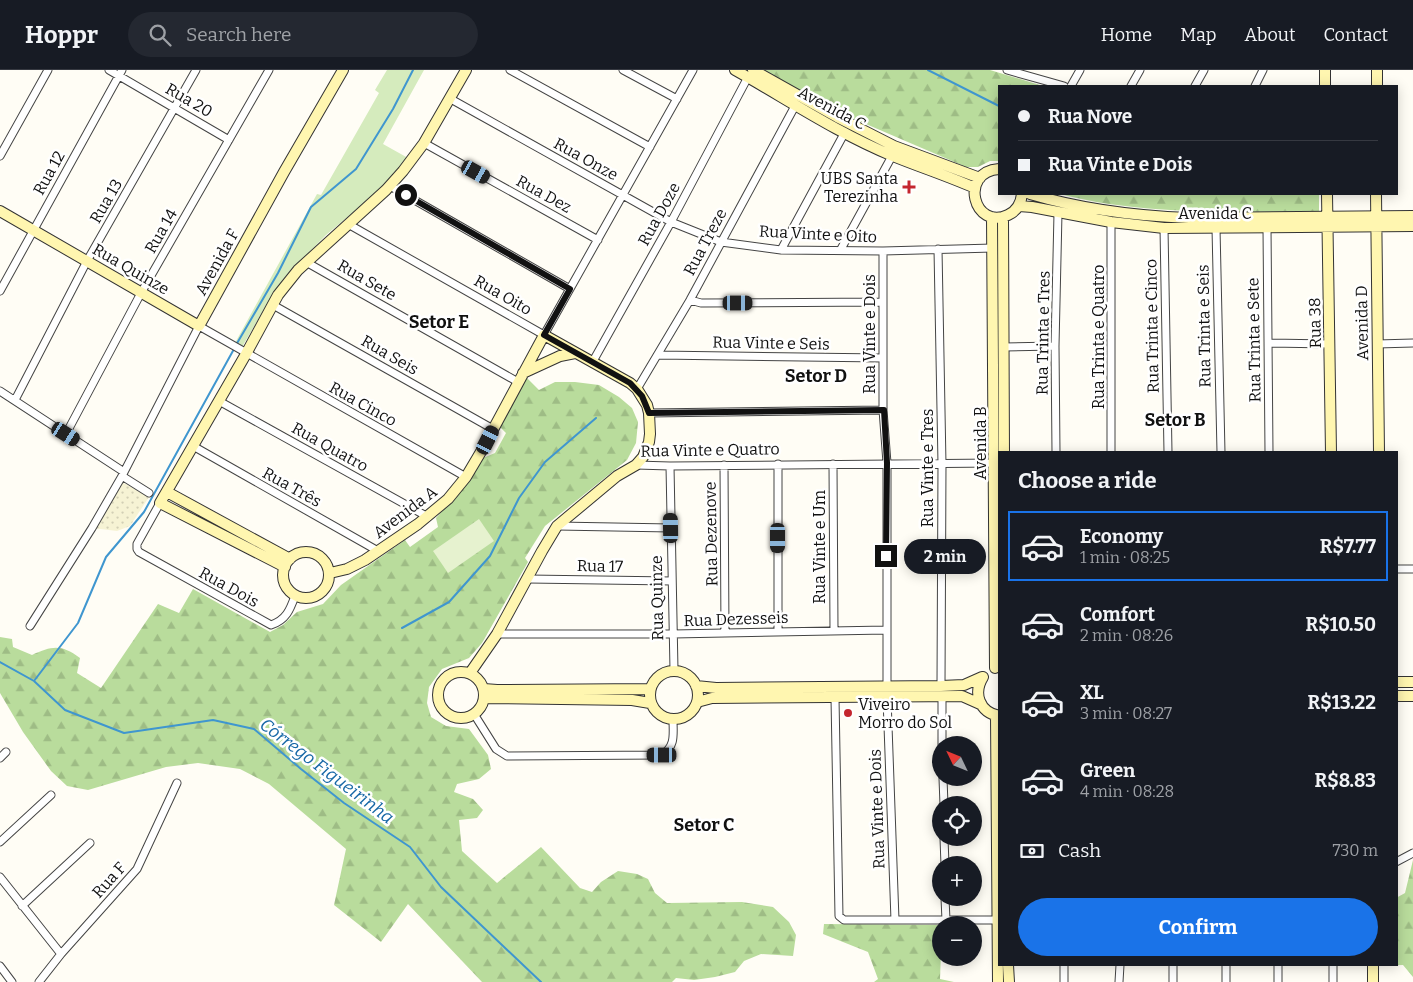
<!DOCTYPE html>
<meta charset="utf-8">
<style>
body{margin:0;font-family:Bitter,serif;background:#242831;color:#f1f3f6;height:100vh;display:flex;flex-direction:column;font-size:19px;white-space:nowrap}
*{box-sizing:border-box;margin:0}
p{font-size:16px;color:#9ea1a6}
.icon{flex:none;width:28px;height:28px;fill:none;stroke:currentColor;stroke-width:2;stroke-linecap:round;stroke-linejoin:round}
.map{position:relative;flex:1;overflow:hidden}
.side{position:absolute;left:998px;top:381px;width:400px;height:515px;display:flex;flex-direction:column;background:#171b24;border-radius:0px;box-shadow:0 2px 12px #0003}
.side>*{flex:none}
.top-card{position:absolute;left:998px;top:15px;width:400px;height:110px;border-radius:0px;box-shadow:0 2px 12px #0003;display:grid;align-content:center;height:110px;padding:0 20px;background:#171b24}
.needle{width:32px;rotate:313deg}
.controls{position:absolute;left:932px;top:666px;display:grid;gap:10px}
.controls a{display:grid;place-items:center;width:50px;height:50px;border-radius:50%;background:#171b24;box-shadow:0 2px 12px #0003;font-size:25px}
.end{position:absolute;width:22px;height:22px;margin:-11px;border:6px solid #111;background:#fff;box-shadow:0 0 0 2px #fff}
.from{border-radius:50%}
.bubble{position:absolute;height:35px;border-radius:18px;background:#171b24;box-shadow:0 2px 12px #0003;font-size:16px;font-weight:700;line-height:35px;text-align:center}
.car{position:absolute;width:15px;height:30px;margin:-15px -8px;border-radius:6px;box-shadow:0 0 4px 1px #0007;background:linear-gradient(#222 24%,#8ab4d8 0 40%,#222 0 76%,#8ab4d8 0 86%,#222 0)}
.top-card b{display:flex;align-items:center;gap:18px;height:48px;font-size:19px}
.top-card b+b{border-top:1px solid #363941}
.top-card i{width:12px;height:12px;background:#f1f3f6}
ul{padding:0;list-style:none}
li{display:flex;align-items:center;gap:15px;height:70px;margin:0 10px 8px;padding:0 10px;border:2px solid transparent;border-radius:0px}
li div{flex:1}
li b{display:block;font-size:19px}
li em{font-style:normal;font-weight:700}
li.selected{border-color:#1a73e8}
li>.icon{width:45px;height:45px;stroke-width:1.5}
h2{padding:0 20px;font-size:22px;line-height:60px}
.pay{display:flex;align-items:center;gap:12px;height:55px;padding:0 20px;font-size:19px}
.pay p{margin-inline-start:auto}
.primary-button{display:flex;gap:10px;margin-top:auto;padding:10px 20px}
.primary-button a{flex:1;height:58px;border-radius:30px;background:#1a73e8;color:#fff;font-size:20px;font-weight:700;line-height:58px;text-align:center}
header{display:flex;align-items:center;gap:30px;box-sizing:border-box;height:70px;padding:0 25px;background:#171b24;border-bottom:1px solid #363941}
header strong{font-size:24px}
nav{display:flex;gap:28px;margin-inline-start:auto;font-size:18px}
.search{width:350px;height:45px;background:#242831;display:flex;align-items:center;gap:12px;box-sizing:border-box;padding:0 18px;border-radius:28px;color:#9ea1a6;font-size:19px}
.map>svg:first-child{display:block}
</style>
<header>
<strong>Hoppr</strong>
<div class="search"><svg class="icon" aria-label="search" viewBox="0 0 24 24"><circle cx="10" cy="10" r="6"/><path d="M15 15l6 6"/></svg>Search here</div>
<nav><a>Home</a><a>Map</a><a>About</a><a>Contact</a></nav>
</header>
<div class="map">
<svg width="1413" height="912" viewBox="0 0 1413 912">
<defs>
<pattern id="farmland-dots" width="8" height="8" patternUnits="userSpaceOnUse" patternTransform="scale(1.25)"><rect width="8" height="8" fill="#f6f3d4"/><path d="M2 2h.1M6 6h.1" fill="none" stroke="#d2cfb5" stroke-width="1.8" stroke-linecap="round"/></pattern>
<pattern id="forest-firs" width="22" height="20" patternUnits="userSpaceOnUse" patternTransform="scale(1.25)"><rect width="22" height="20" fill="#b9dc9c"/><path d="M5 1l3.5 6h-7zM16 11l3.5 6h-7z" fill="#9ebc85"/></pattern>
</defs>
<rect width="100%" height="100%" fill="#fffdf5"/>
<path fill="url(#farmland-dots)" d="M122 412 149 427 130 456 117 461 92 458Z"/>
<path fill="#d5ebbd" d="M387 0H424L383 74 408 88 387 114 326 165 286 206 273 224 242 277 235 273 317 124 321 125 379 23 375 20Z"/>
<path fill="url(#forest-firs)" d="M763 0H990L1043 16H999V91H990L978 97H966L838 42Z
M1060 124H1319V142C1233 141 1144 146 1060 124Z
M526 307 539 320 555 312H575L599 315 619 327 632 338 638 352 636 373 627 390 545 456 525 488 528 492 482 573 469 588 442 599 429 617 427 633 431 647 446 656 469 659 488 685 491 699 479 709 457 714 454 722 473 729 483 740 477 748 459 750 462 781 497 813 541 777 580 818 592 822 601 812 618 801 637 804 648 809 655 823 667 833 742 832 773 837 789 852 796 865 793 886 761 884 744 891 735 902 715 907 694 910 676 908 672 912H482L408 834 381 872 334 835 346 779 269 714 240 699 198 693 166 697 88 720 67 716 51 701 23 662 0 623V567L12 569 13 577 32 585C52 576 61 574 80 588L77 603 101 618 158 534 179 543 193 519 270 562 283 555 297 542 323 534 341 515 405 470 410 477 438 457 436 448 467 413 483 388 495 383 506 363 500 357Z
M1413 790V907L1403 895 1376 896 1396 895V828L1405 823Z
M824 854 942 855 940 909 954 912H874L878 909 868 882 823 864Z"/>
<path fill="#e6f2cf" d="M479 449 494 471 448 503 433 481Z"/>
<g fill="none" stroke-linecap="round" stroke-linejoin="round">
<path stroke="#3f96cf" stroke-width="2" d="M928 0 999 36
M236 275 278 203 311 137 356 99 393 39 413 0
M402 558 449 532 490 486 519 428 545 392 596 348
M0 592 34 611 65 640 124 663 213 650 254 659 301 699 344 733 410 777 441 817 541 912
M34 611 78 553 106 487 144 442 234 279"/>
<g stroke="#444" stroke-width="9">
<path id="street" d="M109 0 229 70
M510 0 650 77
M623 0 677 29
M1007 0 1064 16
M1071 16 1080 0
M1131 16 1140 0
M1195 16 1204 0
M1255 16 1263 0
M449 28 671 152 721 172 781 180 883 181 993 178
M424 73 598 170
M0 86 48 0
M390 116 570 219
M348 154 544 265 693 0
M1164 158 1168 382
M1216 158 1221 382
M1267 158 1269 382
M841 179 892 86
M938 179 942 394 941 616
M781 180 845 62
M883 181V340L887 393V617
M306 192 518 312
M0 221 122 0
M690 230 701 233 882 232
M273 235 493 359
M1268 273 1330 274
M1377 274 1413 273
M1004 277 1055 276
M659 285 883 288
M592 293 671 152 748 7
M637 319 690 230 795 36
M0 321 124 402
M15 330 87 191 196 0
M219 331 428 447
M649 343 883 340
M66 364 141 223 269 0
M193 376 378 481
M1056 382 1055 276 1058 143
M1111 382V152
M778 394V561
M833 394 834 560
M636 395 670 396 995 393
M724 395 725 563
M670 396 674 600
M122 406 149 423
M160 433 137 474V479L139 482 271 555C286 550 290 540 295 526
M557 456 671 458
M1396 499H1413
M528 509 672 511
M30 556 92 458 122 406 199 256 466 407
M497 564H673L886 560
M942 627V675
M835 628 839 846 844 850H998
M887 628 895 850
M474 644 496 679 507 686 662 685C676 676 673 664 673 649
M0 688 6 682
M943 708 944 735
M944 768 945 795
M0 772 51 725
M1396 792 1413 783
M0 807 61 884
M945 828 946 850
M22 836 90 773
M1278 895V912
M1333 895V912
M0 896 12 912
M39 912 61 884 137 799 177 713
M1064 912V895
M1119 912 1120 895
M1173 912V895
M1226 912V895"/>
</g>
<g stroke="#333" stroke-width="12">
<path id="secondary" d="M735 0C787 29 837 63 893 86 920 97 948 106 975 118
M753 0 837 47 894 76 980 108
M1377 0V16
M1325 16V0
M999 99C958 102 974 161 1008 145 1017 141 1021 133 1022 124
M1030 124C1081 139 1135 146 1189 148L1413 146
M1327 124 1331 382
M1376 124 1379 382
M1019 136 1032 137 1111 152 1164 158 1413 156
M0 141 199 256 284 102 343 0
M992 147 995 598
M1003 147 1004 382
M523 303 560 286 575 283
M167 422 290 489
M283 505a23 23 0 1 1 46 0a23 23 0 1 1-46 0Z
M285 497 160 433 246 284 278 225 298 200 386 120 403 101 424 73 466 0
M330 503 347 499 365 490 418 454 448 429 466 407 482 380 544 265 630 313 637 319 647 335 649 343 650 364 649 372 643 387 636 395 617 406 557 456 542 481 497 564 470 603
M650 625a24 24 0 1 1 48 0a24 24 0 1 1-48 0Z
M438 625a23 23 0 1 1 46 0a23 23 0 1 1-46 0Z
M983 607C973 623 979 642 999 646
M1396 612H1413
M696 616 716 618 941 616 964 615 982 607
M484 619 497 620 650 619
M1396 626H1413
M484 628 632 630 650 633
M697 632 712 628 962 626 980 634
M996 645 998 912
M1008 895 1009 912
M1373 895V912"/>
</g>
<use href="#street" stroke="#fff" stroke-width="7"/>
<use href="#secondary" stroke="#fff6b0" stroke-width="10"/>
</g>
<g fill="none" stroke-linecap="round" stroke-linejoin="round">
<path stroke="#111" stroke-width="6" d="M406 125 570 219 544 265 630 313 642 326 649 343 884 340 887 393 886 486"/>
</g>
<g fill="#c4262e" stroke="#fff" stroke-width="2">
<path d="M906.5 109.5h5v5h5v5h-5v5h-5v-5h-5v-5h5z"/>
<circle cx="848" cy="643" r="5"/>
</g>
<g text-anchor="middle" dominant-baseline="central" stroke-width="5" stroke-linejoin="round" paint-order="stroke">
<g font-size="16" fill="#111" stroke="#fff">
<text transform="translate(189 30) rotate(30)">Rua 20</text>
<text transform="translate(832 38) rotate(28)">Avenida C</text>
<text transform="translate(586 89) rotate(29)">Rua Onze</text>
<text transform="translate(49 103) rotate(-61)">Rua 12</text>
<text transform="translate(544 124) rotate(29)">Rua Dez</text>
<text transform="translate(106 131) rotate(-60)">Rua 13</text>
<text x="1215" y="143">Avenida C</text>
<text transform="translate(659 144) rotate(-61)">Rua Doze</text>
<text transform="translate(161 161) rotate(-60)">Rua 14</text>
<text transform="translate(818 164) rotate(3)">Rua Vinte e Oito</text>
<text transform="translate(705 172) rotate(-62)">Rua Treze</text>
<text transform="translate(217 192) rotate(-61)">Avenida F</text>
<text transform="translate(131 199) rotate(30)">Rua Quinze</text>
<text transform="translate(367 210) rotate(30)">Rua Sete</text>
<text transform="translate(503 225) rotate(30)">Rua Oito</text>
<text transform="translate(1315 253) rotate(-91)">Rua 38</text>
<text transform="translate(1362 253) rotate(-91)">Avenida D</text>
<text transform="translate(1152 256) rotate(-91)">Rua Trinta e Cinco</text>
<text transform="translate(1204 256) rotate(-91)">Rua Trinta e Seis</text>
<text transform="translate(1043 263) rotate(-89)">Rua Trinta e Tres</text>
<text transform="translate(869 264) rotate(-90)">Rua Vinte e Dois</text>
<text transform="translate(1098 267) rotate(-90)">Rua Trinta e Quatro</text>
<text transform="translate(1254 270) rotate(-91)">Rua Trinta e Sete</text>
<text transform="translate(771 273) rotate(1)">Rua Vinte e Seis</text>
<text transform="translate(390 285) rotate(30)">Rua Seis</text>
<text transform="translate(363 334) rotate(29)">Rua Cinco</text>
<text transform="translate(980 373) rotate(-90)">Avenida B</text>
<text transform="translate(330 377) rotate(29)">Rua Quatro</text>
<text transform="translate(710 380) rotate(-1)">Rua Vinte e Quatro</text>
<text transform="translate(927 398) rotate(-90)">Rua Vinte e Tres</text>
<text transform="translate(292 417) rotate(29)">Rua Três</text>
<text transform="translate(405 442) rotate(-37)">Avenida A</text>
<text transform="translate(711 464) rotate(-91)">Rua Dezenove</text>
<text transform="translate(819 477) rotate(-90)">Rua Vinte e Um</text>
<text transform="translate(600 496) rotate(1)">Rua 17</text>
<text transform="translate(229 517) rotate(29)">Rua Dois</text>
<text transform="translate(657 528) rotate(-91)">Rua Quinze</text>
<text transform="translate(736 549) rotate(-2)">Rua Dezesseis</text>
<text transform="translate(877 739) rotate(-92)">Rua Vinte e Dois</text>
<text transform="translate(109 810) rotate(-48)">Rua F</text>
</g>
<g font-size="16" fill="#111" stroke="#fff" text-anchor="end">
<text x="898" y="108">UBS Santa<tspan x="898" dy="18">Terezinha</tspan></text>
<text x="858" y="634" text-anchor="start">Viveiro<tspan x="858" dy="18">Morro do Sol</tspan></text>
</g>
<g font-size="18" font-weight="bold" fill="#111" stroke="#fff">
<text x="439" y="252">Setor E</text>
<text x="816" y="306">Setor D</text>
<text x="1175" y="350">Setor B</text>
<text x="704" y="755">Setor C</text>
</g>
<g font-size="18" font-style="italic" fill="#1768a6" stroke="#fff">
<text transform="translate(327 701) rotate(37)">Córrego Figueirinha</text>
</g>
</g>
</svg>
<div class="controls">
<a><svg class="needle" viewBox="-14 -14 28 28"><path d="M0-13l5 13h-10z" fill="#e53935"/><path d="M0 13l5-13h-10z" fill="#9ea1a6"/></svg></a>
<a><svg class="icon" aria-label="locate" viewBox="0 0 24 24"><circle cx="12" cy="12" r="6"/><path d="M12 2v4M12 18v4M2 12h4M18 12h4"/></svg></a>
<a>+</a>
<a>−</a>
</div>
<i class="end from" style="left:406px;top:125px"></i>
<i class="end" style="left:886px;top:486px"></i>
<div class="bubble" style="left:904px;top:469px;width:82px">2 min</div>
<i class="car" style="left:476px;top:102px;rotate:119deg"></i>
<i class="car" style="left:738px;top:233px;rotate:90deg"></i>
<i class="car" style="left:66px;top:364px;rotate:122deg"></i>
<i class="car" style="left:488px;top:370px;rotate:27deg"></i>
<i class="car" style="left:671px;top:458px;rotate:359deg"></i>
<i class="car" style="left:778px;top:468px;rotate:180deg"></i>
<i class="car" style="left:662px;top:685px;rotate:270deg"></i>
<div class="top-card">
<b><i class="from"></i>Rua Nove</b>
<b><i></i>Rua Vinte e Dois</b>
</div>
<section class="side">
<h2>Choose a ride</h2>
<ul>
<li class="selected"><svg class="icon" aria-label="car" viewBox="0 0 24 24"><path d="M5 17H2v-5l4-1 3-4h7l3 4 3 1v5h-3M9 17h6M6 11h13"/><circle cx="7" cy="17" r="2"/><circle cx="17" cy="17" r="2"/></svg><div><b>Economy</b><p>1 min · 08:25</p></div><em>R$7.77</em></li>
<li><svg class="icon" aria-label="car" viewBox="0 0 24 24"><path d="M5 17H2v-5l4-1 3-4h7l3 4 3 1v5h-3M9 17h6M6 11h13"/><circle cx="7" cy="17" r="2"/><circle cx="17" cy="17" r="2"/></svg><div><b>Comfort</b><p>2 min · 08:26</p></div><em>R$10.50</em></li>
<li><svg class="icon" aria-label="car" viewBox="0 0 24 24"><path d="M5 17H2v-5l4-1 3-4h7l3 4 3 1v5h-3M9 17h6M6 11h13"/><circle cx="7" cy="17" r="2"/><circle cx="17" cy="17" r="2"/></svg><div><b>XL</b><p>3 min · 08:27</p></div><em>R$13.22</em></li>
<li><svg class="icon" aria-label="car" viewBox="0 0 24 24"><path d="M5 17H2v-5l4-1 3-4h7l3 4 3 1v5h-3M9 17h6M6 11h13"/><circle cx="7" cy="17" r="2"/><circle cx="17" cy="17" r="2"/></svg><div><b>Green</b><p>4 min · 08:28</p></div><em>R$8.83</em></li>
</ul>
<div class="pay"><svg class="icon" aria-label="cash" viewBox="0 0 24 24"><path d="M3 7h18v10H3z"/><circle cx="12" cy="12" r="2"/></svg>Cash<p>730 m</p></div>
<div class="primary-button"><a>Confirm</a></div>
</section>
</div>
